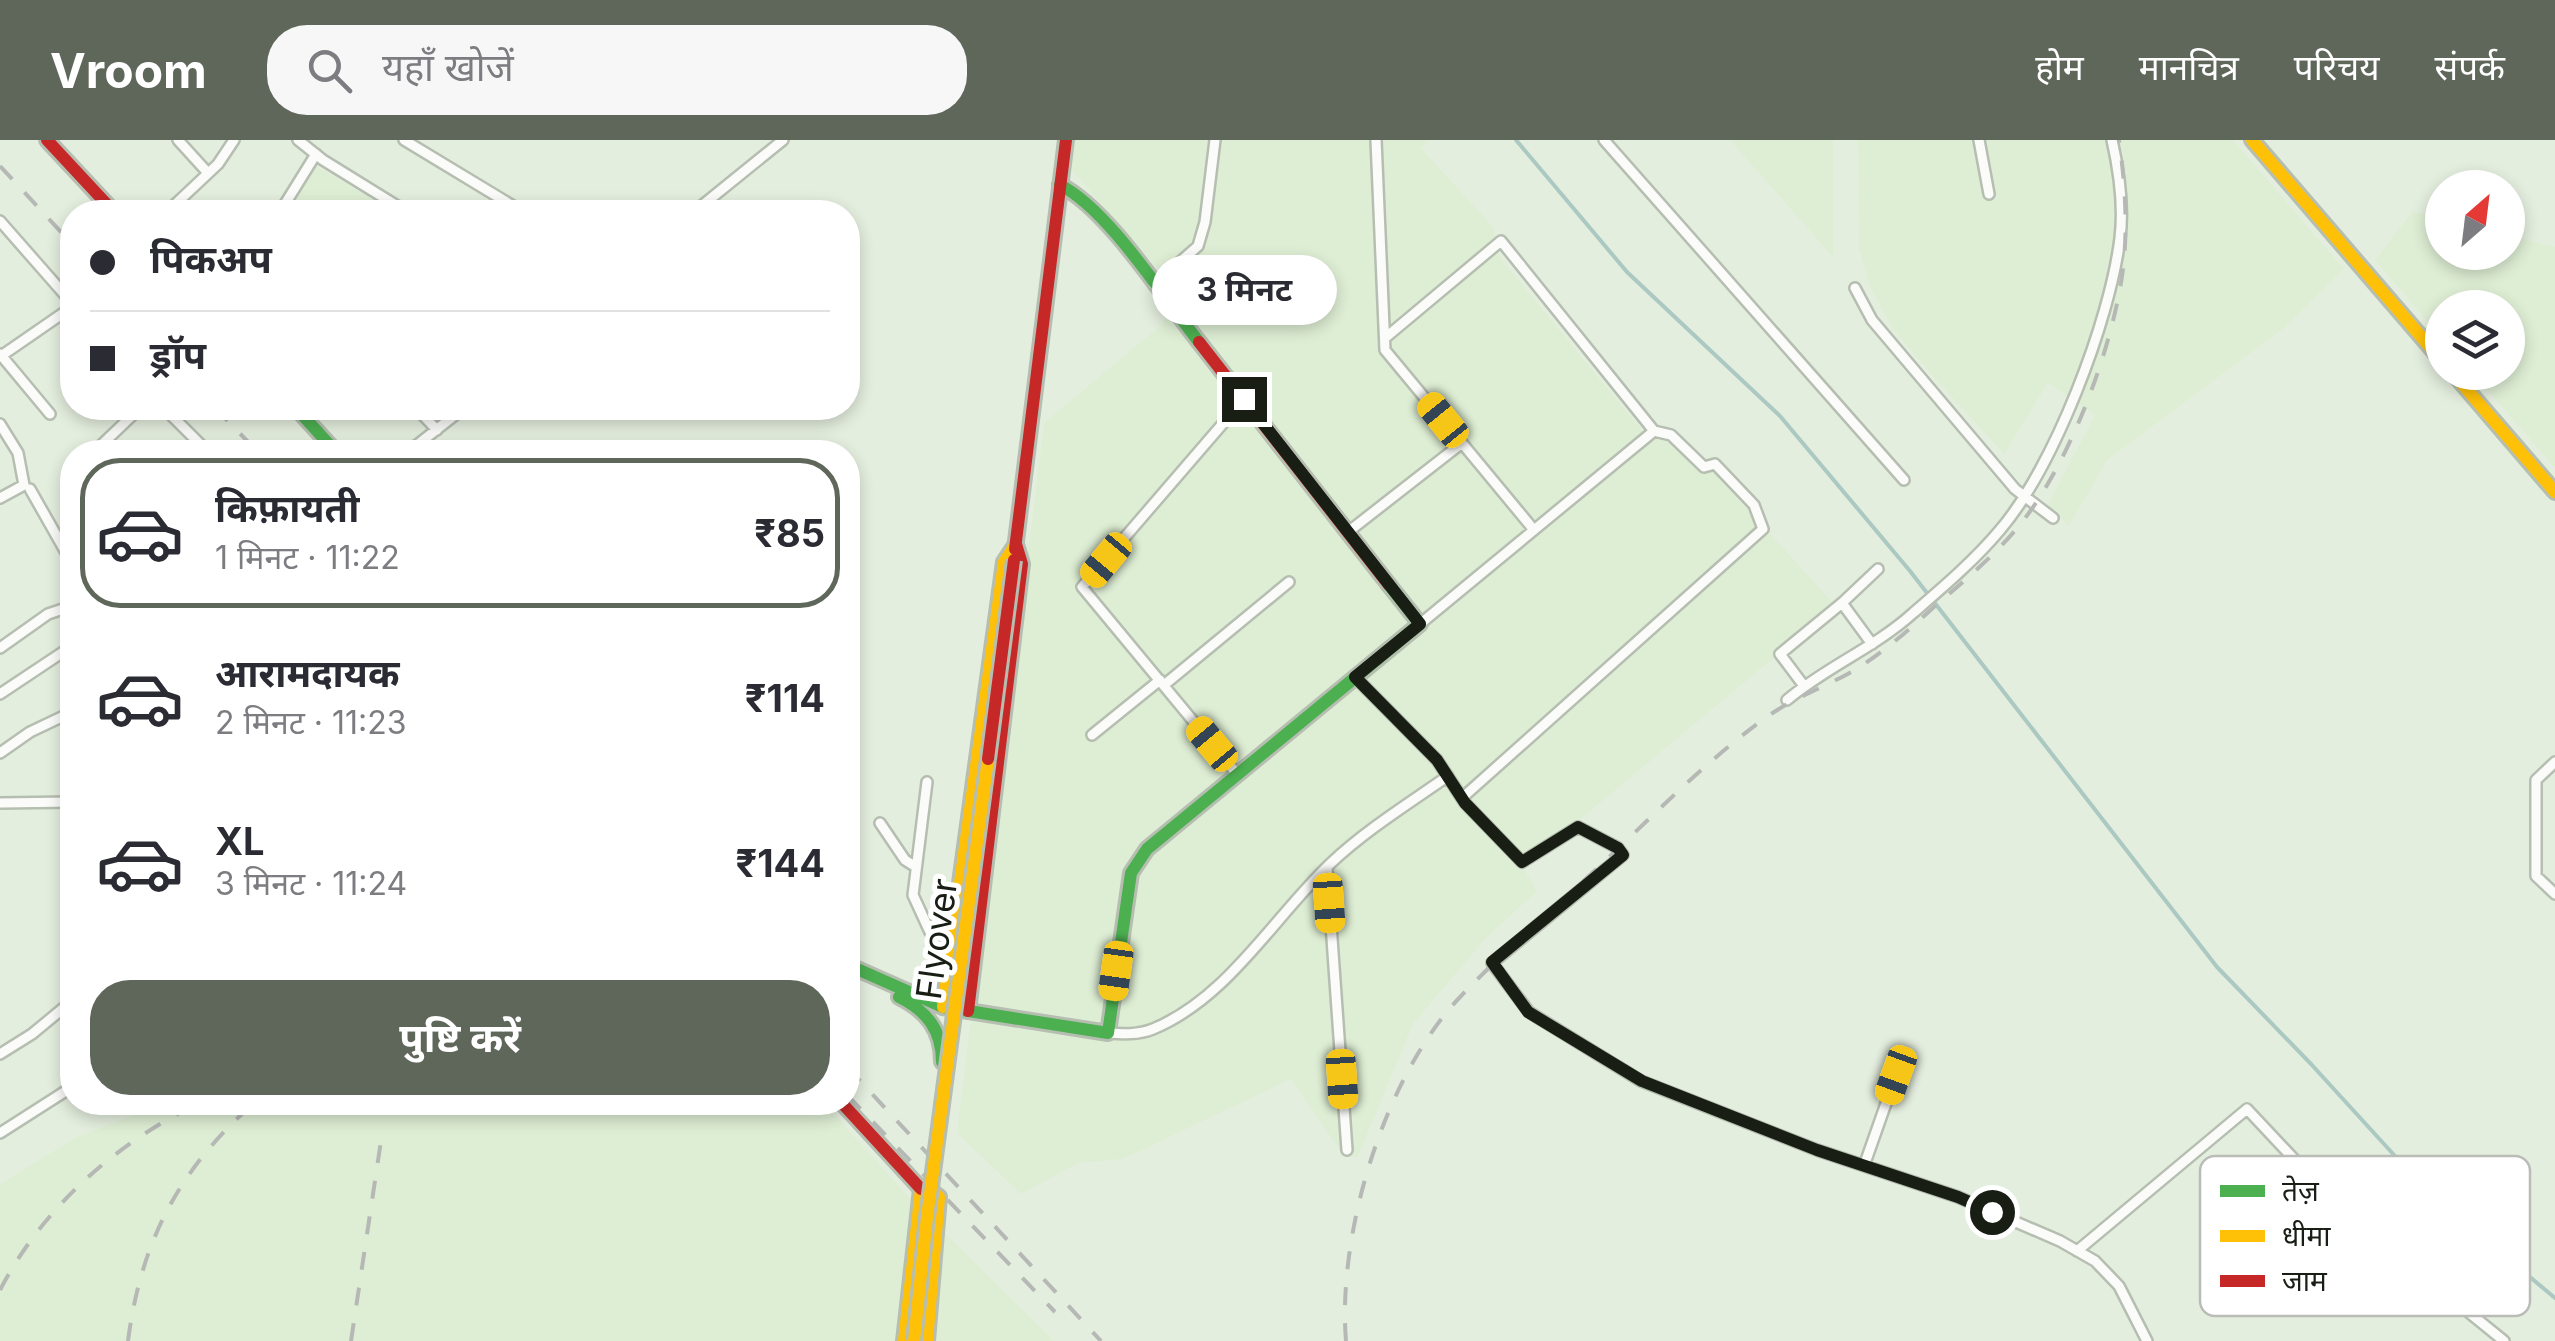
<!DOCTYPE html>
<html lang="hi">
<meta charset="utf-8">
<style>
body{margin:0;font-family:Inter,"Noto Sans Devanagari",sans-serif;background:#f7f7f7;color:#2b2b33;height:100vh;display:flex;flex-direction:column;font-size:38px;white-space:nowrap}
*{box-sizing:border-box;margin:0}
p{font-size:32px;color:#7c7c81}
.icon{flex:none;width:55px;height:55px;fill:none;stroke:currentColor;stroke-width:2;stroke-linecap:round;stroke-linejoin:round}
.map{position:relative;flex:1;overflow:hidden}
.sheet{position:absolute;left:60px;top:300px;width:800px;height:675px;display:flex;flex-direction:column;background:#fff;border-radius:40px;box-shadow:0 5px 15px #0003}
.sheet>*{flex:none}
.hud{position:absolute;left:60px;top:60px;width:800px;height:220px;border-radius:40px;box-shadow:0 5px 15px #0003;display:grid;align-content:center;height:220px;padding:0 30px;background:#fff}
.needle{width:65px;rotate:28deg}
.controls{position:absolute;left:2425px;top:30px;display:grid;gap:20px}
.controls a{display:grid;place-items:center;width:100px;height:100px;border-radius:50%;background:#fff;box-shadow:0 5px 15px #0003;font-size:50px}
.end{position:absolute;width:45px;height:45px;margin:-22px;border:12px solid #181e14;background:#fff;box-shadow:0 0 0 5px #fff}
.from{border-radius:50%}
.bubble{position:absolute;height:70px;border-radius:35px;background:#fff;box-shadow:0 5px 15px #0003;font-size:32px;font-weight:700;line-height:70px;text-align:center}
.car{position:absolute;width:30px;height:60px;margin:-30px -15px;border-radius:12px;box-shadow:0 0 8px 2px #0007;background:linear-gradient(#f5c518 24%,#345 0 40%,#f5c518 0 76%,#345 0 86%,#f5c518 0)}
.hud b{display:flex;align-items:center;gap:35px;height:95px;font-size:38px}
.hud b+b{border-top:2px solid #e1e1e2}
.hud i{width:25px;height:25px;background:#2b2b33}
ul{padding:18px 0 0;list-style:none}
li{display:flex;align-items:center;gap:30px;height:150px;margin:0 20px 15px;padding:0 10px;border:5px solid transparent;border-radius:40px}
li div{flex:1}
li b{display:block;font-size:38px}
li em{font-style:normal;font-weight:700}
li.selected{border-color:#5f675b}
li>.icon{width:90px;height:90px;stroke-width:1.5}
.action{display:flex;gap:20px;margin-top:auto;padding:20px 30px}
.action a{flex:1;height:115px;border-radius:40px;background:#5f675b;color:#fff;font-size:40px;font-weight:700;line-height:115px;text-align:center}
header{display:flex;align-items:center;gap:60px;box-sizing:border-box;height:140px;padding:0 50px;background:#5f675b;color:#fff}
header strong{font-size:48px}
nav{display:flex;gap:55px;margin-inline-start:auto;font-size:35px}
.search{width:700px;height:90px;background:#f7f7f7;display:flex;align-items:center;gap:25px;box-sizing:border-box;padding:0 35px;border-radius:40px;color:#7c7c81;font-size:38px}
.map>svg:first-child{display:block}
</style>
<header>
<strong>Vroom</strong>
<div class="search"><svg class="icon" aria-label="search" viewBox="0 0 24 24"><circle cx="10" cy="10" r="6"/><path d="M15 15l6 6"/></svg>यहाँ खोजें</div>
<nav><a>होम</a><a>मानचित्र</a><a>परिचय</a><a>संपर्क</a></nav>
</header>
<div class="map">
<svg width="2555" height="1201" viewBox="0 0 2555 1201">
<rect width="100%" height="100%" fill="#e4eede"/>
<path fill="#deeed4" d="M1075 0H1429L1421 8 1493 87 1501 119 1642 290 1677 292 1836 466 1523 727 1537 751 1485 799 1413 884 1357 1018 1343 1015 1291 939 1123 1019 1078 1023 1021 1054 957 993 1044 283 1162 184 1179 153 1071 29Z
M1730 0H1833V117Z
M1858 0H2233L2344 129 2285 187 2107 320 2069 386 2048 365 2095 275 2048 243 2004 314 1937 241 1893 189 1870 147 1859 109Z
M316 26 394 72H287Z
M2412 72 2442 79V112H2508V95L2555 107V328L2473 233 2508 232V168H2442V198L2375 120Z
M168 962 824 963 906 1054 1054 1201H0V1044L77 997Z"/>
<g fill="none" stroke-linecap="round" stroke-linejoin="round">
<path stroke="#abc8c2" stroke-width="4" d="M1516 0 1627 132 1780 276 1910 431 2217 827 2311 924 2426 1050 2555 1158"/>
<g stroke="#b6beb1" stroke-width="14">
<path id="street" d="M178 0 208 33
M298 0 323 20 407 72
M404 0 523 72
M1376 0 1385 210 1534 390
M1604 0 1904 340
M1979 0 1989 54
M167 72 218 24 234 0
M280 72 316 14
M694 72 783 0
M0 81 72 163
M1154 145 1198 106 1205 82 1215 0
M1855 148 1872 180 2015 349 2053 378
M1385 198 1501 101 1654 291 1671 295 1704 327 1715 324 1754 365 1763 389 1462 658
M0 214 50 274
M1 216 72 167
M164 268 208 312
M416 268 437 290
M0 284 18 313 24 345 0 358
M94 312 140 268
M408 312 464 268
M30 349 72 423
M1348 392 1462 303
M1842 463 1872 504
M1420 484 1654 291
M0 508 48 474 72 466
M1355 537 1437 620 1465 663 1522 722 1578 687 1618 708 1623 715 1492 823 1529 872 1641 941 1817 1010 1958 1057 2060 1101 2095 1121 2119 1146 2147 1201
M1164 545 1289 442
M1804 546 1780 514 1842 463 1878 429
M0 554 72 506
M1787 560C1826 527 1874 508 1912 474 1942 448 1974 421 2000 390 2054 327 2110 181 2120 98 2124 66 2119 31 2112 0
M1092 595 1160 540
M0 613 30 592 72 572
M2555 622 2536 640V736L2555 754
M1237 634 1082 447 1244 259
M927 642 913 755 930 792 952 797
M0 663 72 662
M880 683 905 720 916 727
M1327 728 1347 1010
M1108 893C1123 894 1138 895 1153 889 1228 858 1273 778 1331 723 1366 690 1408 664 1448 636
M0 914 32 894 72 861
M0 993 72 947
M1864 1026 1896 935
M2077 1111 2247 969 2338 1066 2504 1201"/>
</g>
<g stroke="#b6beb1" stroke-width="18">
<path id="fast" d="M1060 45C1108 69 1164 158 1199 202
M296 268 336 312
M848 825 943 867 1108 893 1131 733 1147 709 1420 484 1389 445
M899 857C927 871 942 890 942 922"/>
</g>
<g stroke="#b6beb1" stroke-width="18">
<path id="slow" d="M2252 0 2442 221
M2452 232 2555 352
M943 867 1004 422 1016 404
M904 1201 921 1049 926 1047 939 1057 927 1201"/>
</g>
<g stroke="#b6beb1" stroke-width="18">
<path id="jam" d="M47 0 114 72
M1199 202 1389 445
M1015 409 1066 0
M968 871 1022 424 1016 404
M841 962 921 1049"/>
</g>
<use href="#street" stroke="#fbfcfa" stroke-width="9"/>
<use href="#fast" stroke="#4caf50" stroke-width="12"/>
<use href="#slow" stroke="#ffc107" stroke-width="12"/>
<use href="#jam" stroke="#c62828" stroke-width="12"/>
<path stroke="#b5b8b4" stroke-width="4" stroke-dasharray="18 18" stroke-linecap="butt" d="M0 26 72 104
M215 268 258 312
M848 928 1101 1201
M848 956 1055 1172
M0 1150C43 1067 117 1002 201 962
M128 1201C141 1101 179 1029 255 962
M351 1201 382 994
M1346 1201C1337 1093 1385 935 1461 856 1507 808 1558 765 1606 720 1659 670 1710 617 1771 574 1798 556 1830 545 1858 528 1885 511 1911 488 1935 466 1964 441 1993 417 2018 387 2069 326 2113 208 2123 129 2128 87 2125 42 2119 0"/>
<g stroke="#b6beb1" stroke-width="18" stroke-linecap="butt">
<path id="slow-bridge" d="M914 1201 927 1077 988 619"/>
</g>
<g stroke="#b6beb1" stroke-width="18" stroke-linecap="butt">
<path id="jam-bridge" d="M988 619 1014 420"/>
</g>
<use href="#slow-bridge" stroke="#ffc107" stroke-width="12"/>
<use href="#jam-bridge" stroke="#c62828" stroke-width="12"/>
</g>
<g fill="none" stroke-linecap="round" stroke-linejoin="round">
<path stroke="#181e14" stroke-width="12" d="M1244 259 1420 484 1355 537 1437 620 1465 663 1522 722 1578 687 1618 708 1623 715 1492 822 1528 872 1642 941 1817 1010 1958 1057 1992 1072"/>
</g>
<g text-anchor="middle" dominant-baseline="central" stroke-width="10" stroke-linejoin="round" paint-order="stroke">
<g font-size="35" fill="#181e14" stroke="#fff">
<text transform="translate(936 799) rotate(-82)">Flyover</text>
</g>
</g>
<rect x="2200" y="1016" width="330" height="160" rx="15" fill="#fff" stroke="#babcb8" stroke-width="2.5"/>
<rect x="2220" y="1045" width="45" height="12" fill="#4caf50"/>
<rect x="2220" y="1090" width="45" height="12" fill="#ffc107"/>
<rect x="2220" y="1135" width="45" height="12" fill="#c62828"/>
<g font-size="28" fill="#181e14">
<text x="2282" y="1061">तेज़</text>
<text x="2282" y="1106">धीमा</text>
<text x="2282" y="1151">जाम</text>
</g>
</svg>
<div class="controls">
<a><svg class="needle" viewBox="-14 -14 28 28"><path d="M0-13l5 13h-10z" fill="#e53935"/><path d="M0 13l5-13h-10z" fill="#7c7c81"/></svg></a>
<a><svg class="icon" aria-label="layers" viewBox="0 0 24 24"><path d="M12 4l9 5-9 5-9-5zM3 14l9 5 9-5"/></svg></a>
</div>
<i class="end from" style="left:1992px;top:1072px"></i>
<i class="end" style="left:1244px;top:259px"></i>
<div class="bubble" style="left:1152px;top:115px;width:185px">3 मिनट</div>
<i class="car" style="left:1443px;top:280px;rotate:321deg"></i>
<i class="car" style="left:1106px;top:420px;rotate:220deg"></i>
<i class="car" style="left:1212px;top:604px;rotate:320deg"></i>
<i class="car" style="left:1329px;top:763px;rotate:176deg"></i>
<i class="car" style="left:1116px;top:831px;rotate:188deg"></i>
<i class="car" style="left:1896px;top:935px;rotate:200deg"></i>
<i class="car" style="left:1342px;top:939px;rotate:176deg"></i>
<div class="hud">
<b><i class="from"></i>पिकअप</b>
<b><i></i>ड्रॉप</b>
</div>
<section class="sheet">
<ul>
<li class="selected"><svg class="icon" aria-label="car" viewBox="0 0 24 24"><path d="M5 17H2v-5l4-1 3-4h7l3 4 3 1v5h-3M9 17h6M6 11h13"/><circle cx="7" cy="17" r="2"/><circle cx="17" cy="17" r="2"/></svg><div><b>किफ़ायती</b><p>1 मिनट · 11:22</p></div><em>₹85</em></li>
<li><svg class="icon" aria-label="car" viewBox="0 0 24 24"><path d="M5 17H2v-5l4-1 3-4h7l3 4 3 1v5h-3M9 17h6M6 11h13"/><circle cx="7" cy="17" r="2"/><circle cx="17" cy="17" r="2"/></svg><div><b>आरामदायक</b><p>2 मिनट · 11:23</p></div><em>₹114</em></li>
<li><svg class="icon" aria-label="car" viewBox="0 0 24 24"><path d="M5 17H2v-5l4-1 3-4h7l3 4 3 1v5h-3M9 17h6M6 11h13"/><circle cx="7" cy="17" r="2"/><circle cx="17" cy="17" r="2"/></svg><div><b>XL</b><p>3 मिनट · 11:24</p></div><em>₹144</em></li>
</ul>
<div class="action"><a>पुष्टि करें</a></div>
</section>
</div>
